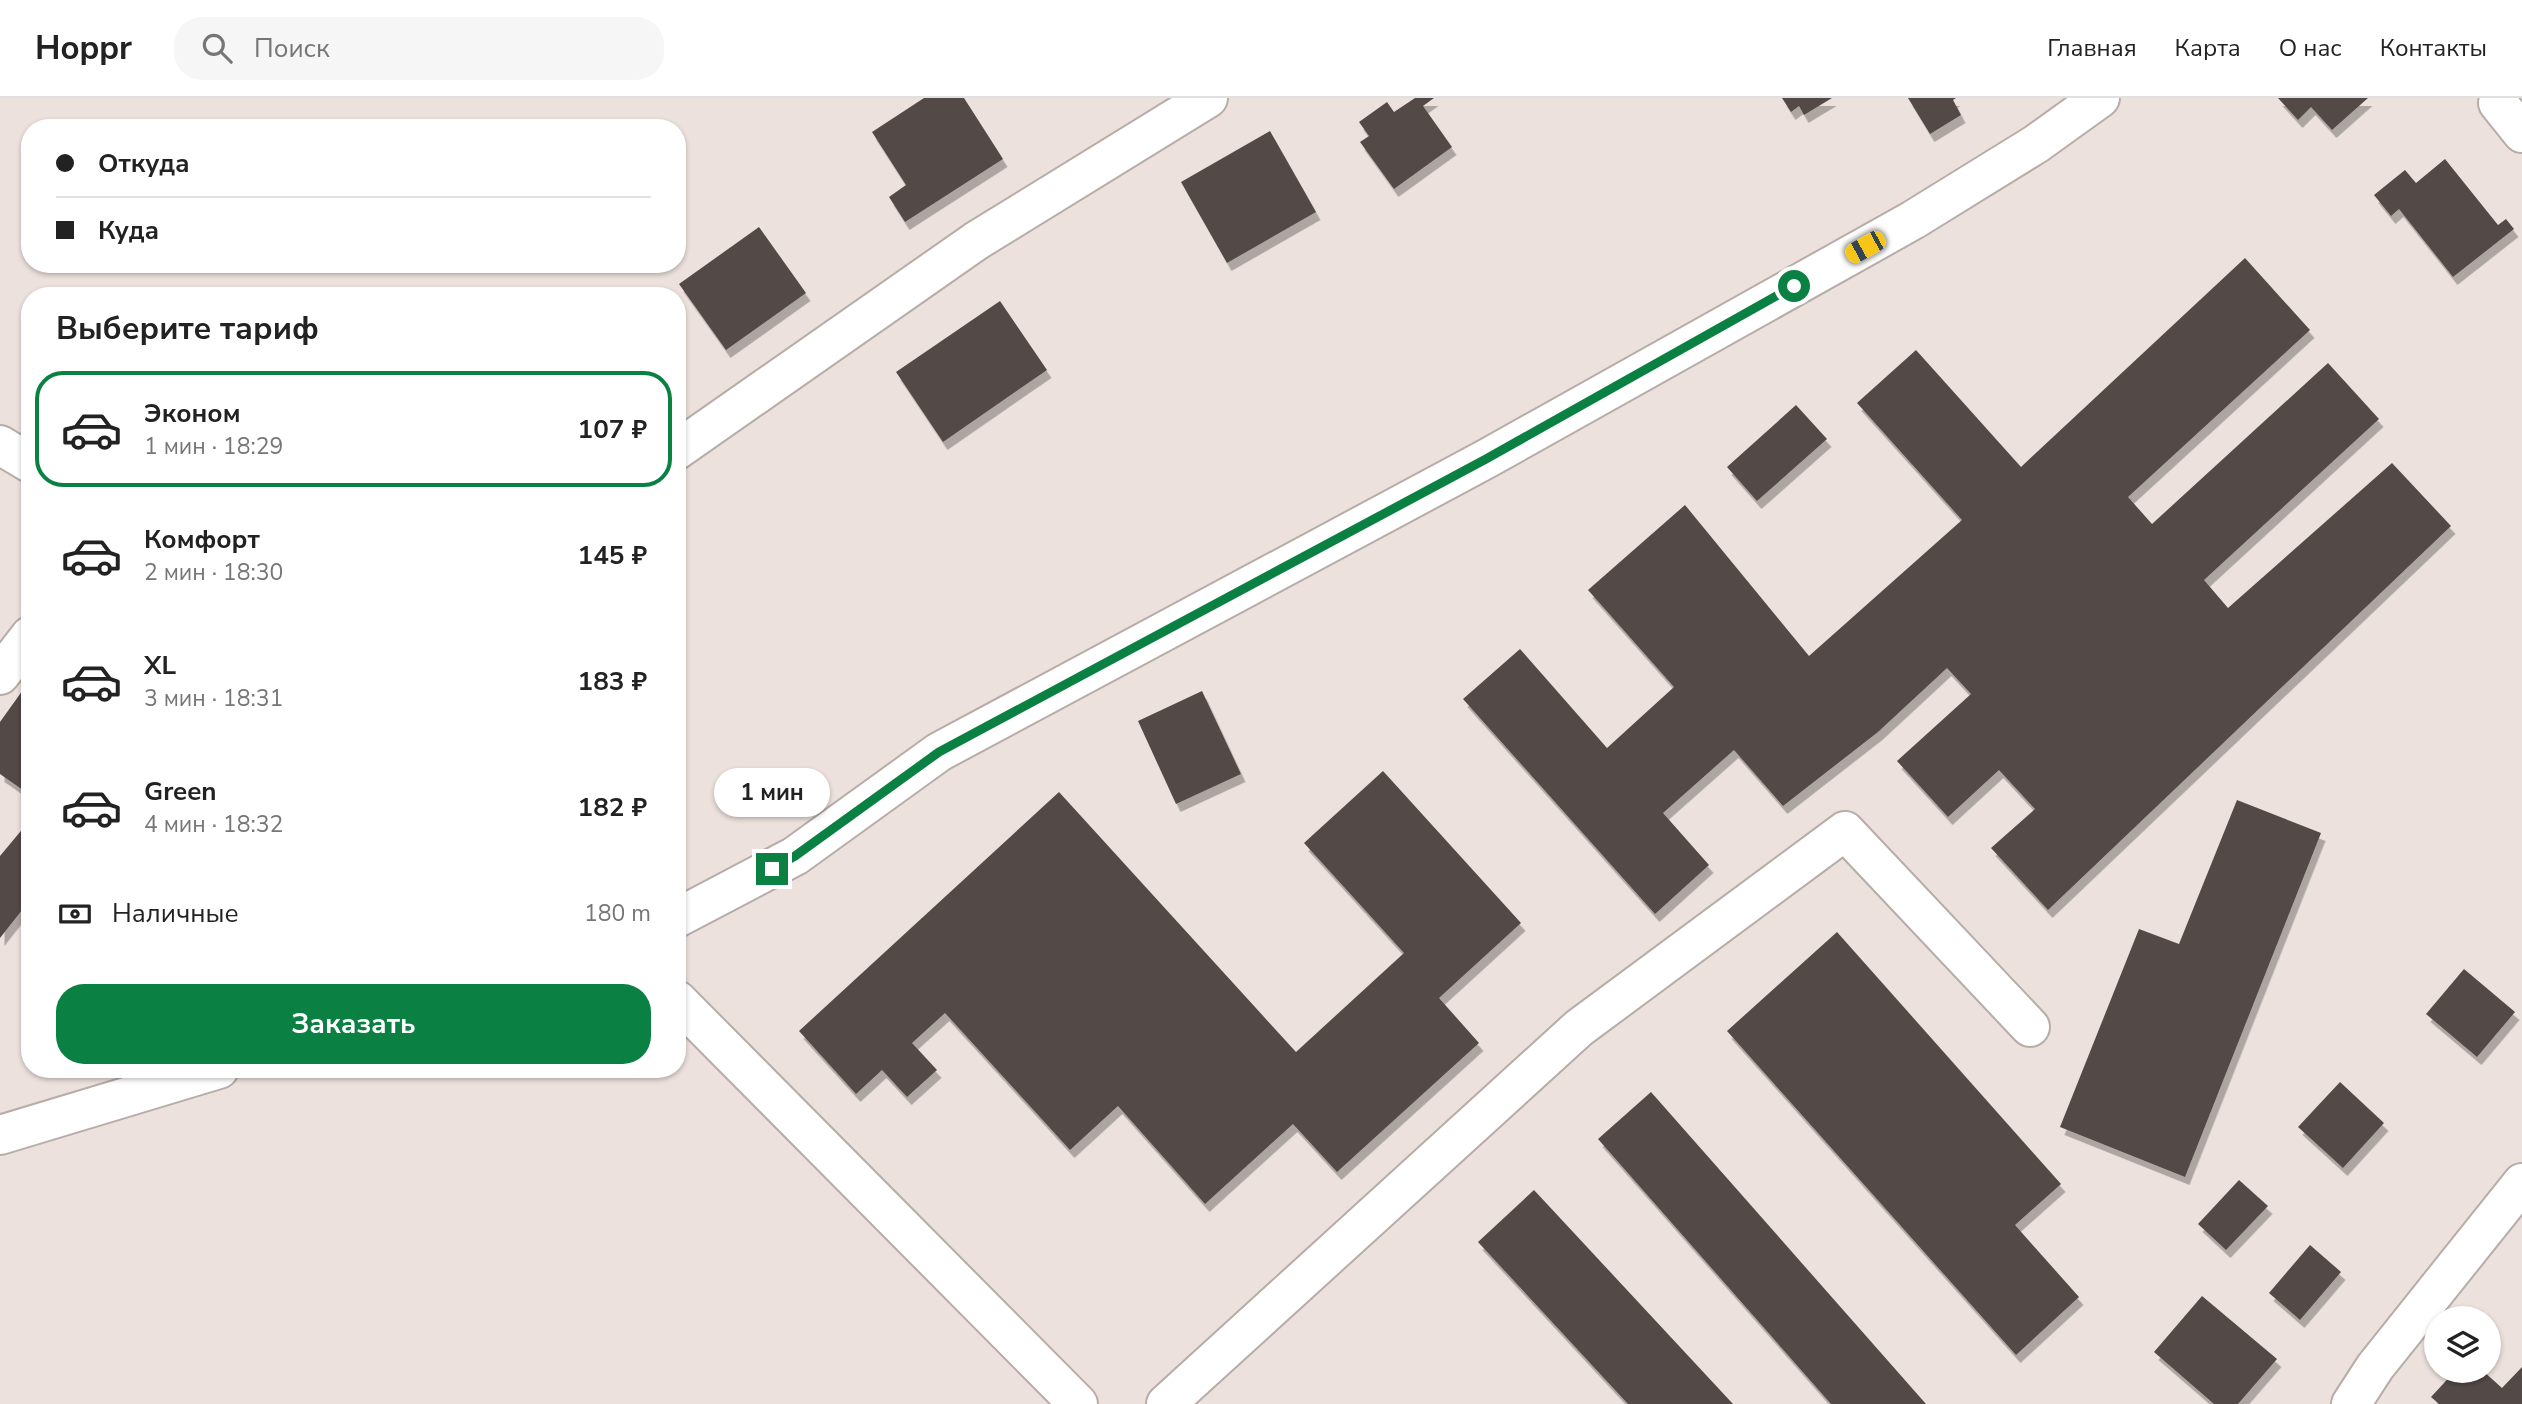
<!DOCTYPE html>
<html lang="ru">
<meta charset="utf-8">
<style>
body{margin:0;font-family:"Nunito Sans",sans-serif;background:#f6f6f6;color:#222;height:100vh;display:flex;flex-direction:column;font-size:26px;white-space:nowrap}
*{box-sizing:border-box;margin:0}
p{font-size:23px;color:#767676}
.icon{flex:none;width:38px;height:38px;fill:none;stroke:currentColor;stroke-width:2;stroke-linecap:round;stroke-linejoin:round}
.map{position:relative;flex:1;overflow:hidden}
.side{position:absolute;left:21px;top:189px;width:665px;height:791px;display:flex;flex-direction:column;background:#fff;border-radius:28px;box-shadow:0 2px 5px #0004}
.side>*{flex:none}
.top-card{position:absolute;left:21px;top:21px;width:665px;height:154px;border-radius:28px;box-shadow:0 2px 5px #0004;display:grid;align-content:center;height:154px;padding:0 35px;background:#fff}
.fabs{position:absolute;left:2424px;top:1208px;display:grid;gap:14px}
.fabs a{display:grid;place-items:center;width:77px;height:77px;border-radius:50%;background:#fff;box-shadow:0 2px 5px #0004;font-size:35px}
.end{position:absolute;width:32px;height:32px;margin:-16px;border:9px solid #0b8043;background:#fff;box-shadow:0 0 0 4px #fff}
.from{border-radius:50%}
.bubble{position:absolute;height:49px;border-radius:24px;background:#fff;box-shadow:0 2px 5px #0004;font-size:23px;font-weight:700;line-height:49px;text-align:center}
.car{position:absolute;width:21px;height:42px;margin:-21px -10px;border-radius:9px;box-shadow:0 0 5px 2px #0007;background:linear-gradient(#f5c518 24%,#345 0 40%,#f5c518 0 76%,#345 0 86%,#f5c518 0)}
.top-card b{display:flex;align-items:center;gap:24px;height:66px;font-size:26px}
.top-card b+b{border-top:2px solid #e0e0e0}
.top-card i{width:18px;height:18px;background:#222}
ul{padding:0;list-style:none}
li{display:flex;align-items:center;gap:21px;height:116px;margin:0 14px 10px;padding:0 21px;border:4px solid transparent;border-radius:28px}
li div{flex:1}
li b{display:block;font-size:26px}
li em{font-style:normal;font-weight:700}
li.active{border-color:#0b8043}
li>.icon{width:63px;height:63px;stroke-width:1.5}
h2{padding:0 35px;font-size:32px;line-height:84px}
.pay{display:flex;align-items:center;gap:18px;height:77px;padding:0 35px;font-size:26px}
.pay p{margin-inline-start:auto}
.cta{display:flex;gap:14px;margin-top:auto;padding:14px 35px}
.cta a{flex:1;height:80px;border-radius:28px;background:#0b8043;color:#fff;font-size:28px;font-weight:700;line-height:80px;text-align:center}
header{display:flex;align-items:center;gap:42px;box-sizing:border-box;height:98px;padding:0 35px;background:#fff;border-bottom:2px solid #e0e0e0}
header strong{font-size:33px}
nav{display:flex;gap:38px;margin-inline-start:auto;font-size:24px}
.search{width:490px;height:63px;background:#f6f6f6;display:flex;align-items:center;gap:18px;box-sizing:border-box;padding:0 24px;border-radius:28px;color:#767676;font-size:26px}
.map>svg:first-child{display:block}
</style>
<header>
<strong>Hoppr</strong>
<div class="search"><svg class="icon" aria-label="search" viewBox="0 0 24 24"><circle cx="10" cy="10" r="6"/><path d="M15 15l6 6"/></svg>Поиск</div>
<nav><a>Главная</a><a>Карта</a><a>О нас</a><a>Контакты</a></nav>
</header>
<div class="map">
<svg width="2522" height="1306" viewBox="0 0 2522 1306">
<defs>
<filter id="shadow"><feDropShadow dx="4.5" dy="8" stdDeviation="0" flood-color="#0004"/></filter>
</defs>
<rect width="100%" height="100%" fill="#ece1dd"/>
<path fill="#534a47" filter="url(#shadow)" d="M924 0H964L1003 61 905 124 889 99 906 87 872 34Z
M1415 0H1434L1423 8 1452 49 1394 91 1360 44 1369 38 1359 24 1387 4 1394 14Z
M1782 0H1832L1804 17 1799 8 1791 14Z
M1908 0H1956L1953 2 1961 17 1930 36Z
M2278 0H2368L2332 32 2311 9 2298 22Z
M1270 33 1316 114 1227 165 1181 84Z
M2445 61 2498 127 2506 121 2514 131 2453 179 2399 111 2391 118 2374 97 2405 72 2416 85Z
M759 129 806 195 726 252 679 186Z
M2245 160 2310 232 2128 399 2152 426 2328 265 2379 321 2204 482 2228 510 2392 365 2451 428 2048 812 1991 750 2035 711 1999 672 1948 719 1897 663 1971 596 1947 570 1878 634 1783 708 1734 652 1663 715 1709 767 1655 816 1463 601 1520 551 1607 650 1674 589 1588 492 1685 407 1809 558 1962 422 1857 305 1916 252 2021 369Z
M1000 203 1047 272 943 344 896 274Z
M1796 307 1827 341 1757 403 1727 369Z
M30 582V697L0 676V624Z
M1202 593 1241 676 1176 706 1138 623Z
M1383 673 1521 825 1439 900 1479 945 1337 1074 1293 1026 1205 1106 1118 1008 1070 1052 945 915 912 945 937 972 907 999 882 972 856 996 799 933 1059 694 1296 954 1404 855 1304 745Z
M2237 702 2321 735 2185 1079 2060 1029 2139 831 2179 846Z
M30 722V802L0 840V758Z
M1837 834 2061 1086 2015 1127 2079 1199 2016 1257 1727 933Z
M2464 871 2515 914 2477 959 2426 916Z
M2340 984 2384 1025 2343 1070 2298 1029Z
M1651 994 1926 1306H1831L1598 1041Z
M2239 1082 2268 1108 2226 1152 2198 1126Z
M1534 1092 1733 1306H1628L1478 1144Z
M2310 1147 2341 1174 2300 1222 2269 1195Z
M2202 1198 2277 1261 2238 1306H2214L2154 1254Z
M2522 1269V1306H2439L2431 1299 2456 1272H2482L2502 1290Z"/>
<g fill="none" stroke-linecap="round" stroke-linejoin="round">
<g stroke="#b7aca8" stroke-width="42">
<path id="minor" d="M2498 5 2522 35
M0 347 30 365
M677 352 976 143 1208 0
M0 577 30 538
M677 820 795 758 939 654 1486 361 1913 122 2036 46 2100 0
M677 902 1078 1306
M0 1037 219 971
M1166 1306 1579 930 1845 733 2030 929
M2351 1306 2375 1269 2522 1085"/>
</g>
<use href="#minor" stroke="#fff" stroke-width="38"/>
</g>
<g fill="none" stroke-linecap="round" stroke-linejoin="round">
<path stroke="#0b8043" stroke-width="9" d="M772 771 795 758 939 654 1486 361 1794 188"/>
</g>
</svg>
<div class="fabs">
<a><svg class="icon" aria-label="layers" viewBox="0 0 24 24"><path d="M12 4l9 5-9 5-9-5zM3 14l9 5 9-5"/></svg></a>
</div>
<i class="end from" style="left:1794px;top:188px"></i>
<i class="end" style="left:772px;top:771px"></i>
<div class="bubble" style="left:714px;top:670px;width:116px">1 мин</div>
<i class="car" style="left:1865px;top:149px;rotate:241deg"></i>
<div class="top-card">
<b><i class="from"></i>Откуда</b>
<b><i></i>Куда</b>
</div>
<section class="side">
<h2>Выберите тариф</h2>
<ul>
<li class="active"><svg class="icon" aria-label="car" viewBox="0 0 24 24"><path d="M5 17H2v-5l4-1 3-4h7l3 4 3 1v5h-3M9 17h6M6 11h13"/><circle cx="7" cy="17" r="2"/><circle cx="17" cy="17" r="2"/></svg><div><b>Эконом</b><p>1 мин · 18:29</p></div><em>107 ₽</em></li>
<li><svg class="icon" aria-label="car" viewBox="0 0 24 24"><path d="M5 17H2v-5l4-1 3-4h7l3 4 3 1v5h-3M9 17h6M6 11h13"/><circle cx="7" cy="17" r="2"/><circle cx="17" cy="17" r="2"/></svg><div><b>Комфорт</b><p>2 мин · 18:30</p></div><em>145 ₽</em></li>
<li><svg class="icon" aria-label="car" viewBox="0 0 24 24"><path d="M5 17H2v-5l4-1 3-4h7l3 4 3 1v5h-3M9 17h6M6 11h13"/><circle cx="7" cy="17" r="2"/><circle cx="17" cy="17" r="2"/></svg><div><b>XL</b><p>3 мин · 18:31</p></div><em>183 ₽</em></li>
<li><svg class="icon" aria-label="car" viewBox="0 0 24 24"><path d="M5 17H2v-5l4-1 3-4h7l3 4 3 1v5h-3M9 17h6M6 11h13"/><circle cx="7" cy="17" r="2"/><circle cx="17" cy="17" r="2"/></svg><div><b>Green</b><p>4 мин · 18:32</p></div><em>182 ₽</em></li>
</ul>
<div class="pay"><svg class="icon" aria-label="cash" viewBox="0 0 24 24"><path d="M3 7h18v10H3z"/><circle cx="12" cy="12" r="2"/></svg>Наличные<p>180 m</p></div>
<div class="cta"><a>Заказать</a></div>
</section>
</div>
